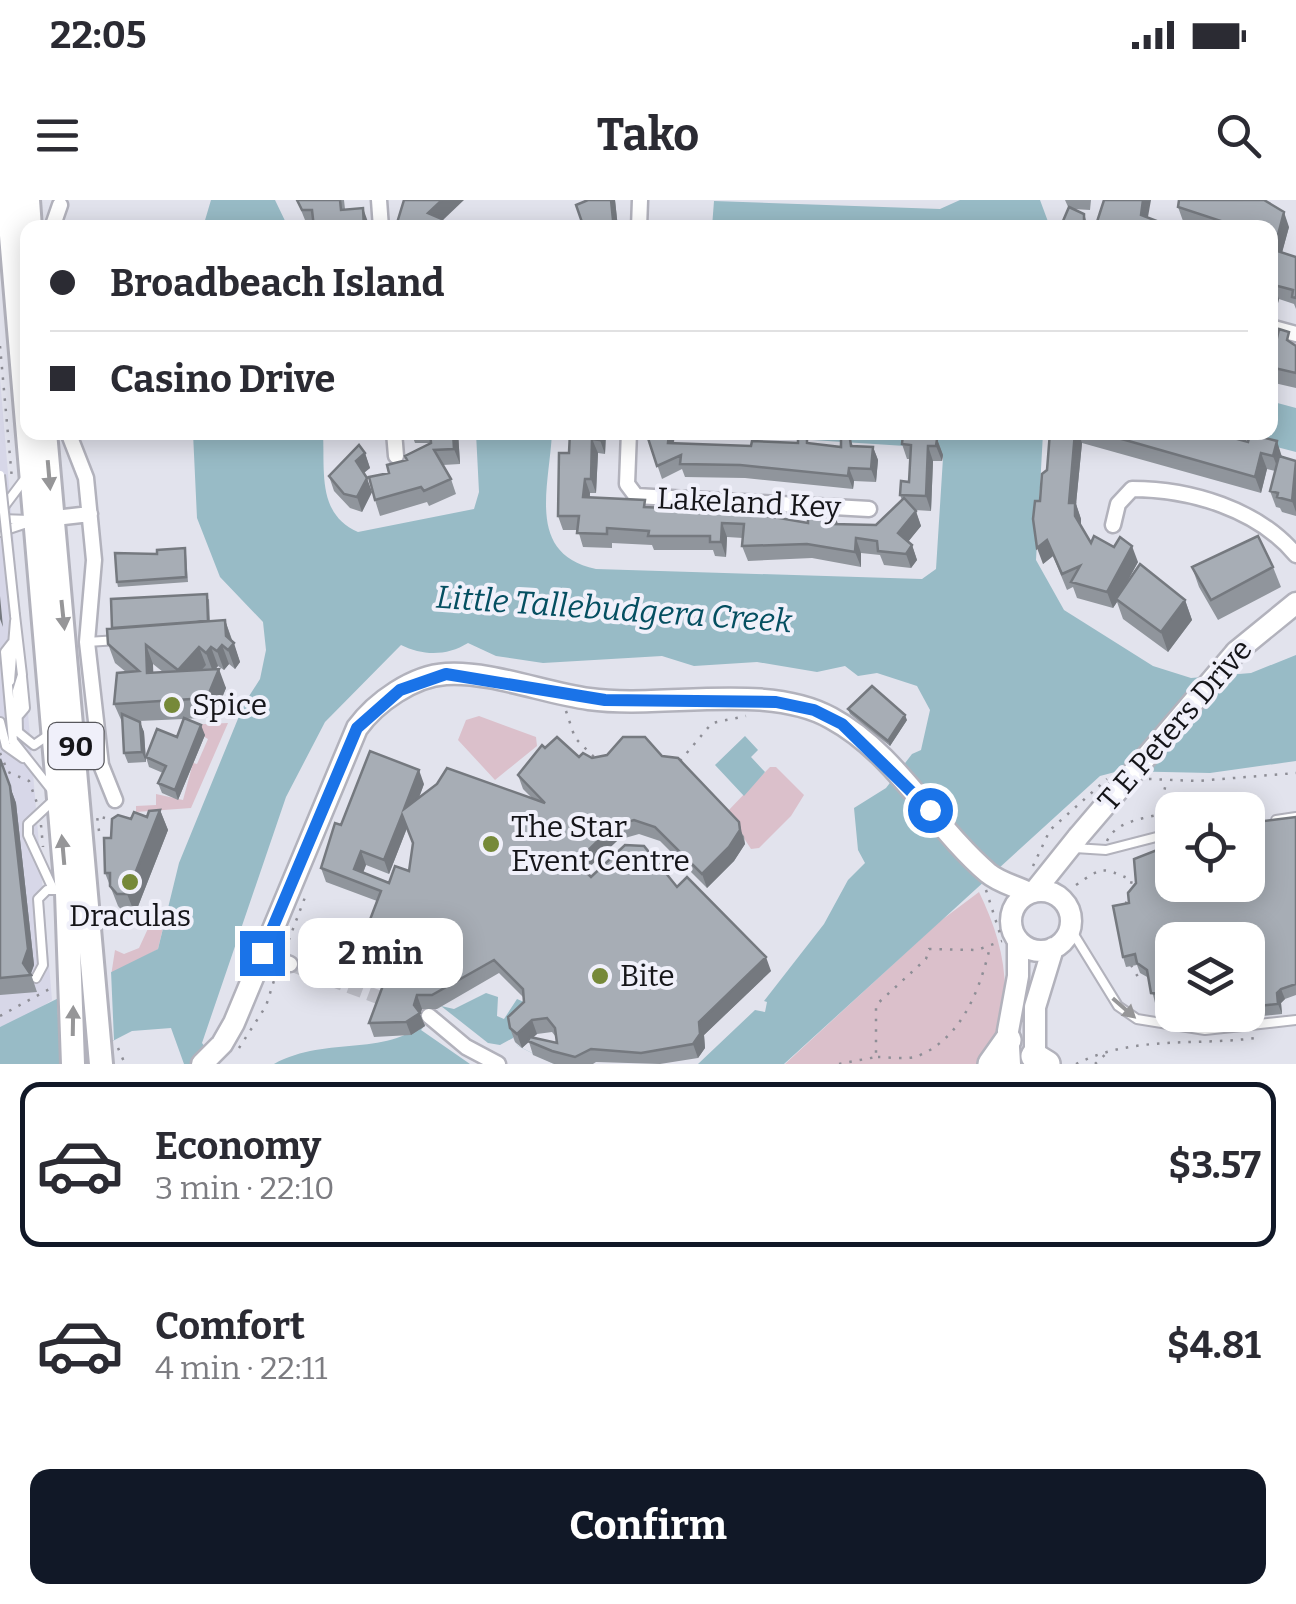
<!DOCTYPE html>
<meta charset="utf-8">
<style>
body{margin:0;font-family:Bitter,serif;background:#f7f7f7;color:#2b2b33;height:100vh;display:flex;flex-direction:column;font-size:38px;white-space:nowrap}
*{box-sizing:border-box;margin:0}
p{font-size:32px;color:#7c7c81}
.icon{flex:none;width:55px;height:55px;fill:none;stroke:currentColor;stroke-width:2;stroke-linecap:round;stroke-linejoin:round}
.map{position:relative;height:864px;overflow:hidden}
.sheet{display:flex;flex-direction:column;background:#fff;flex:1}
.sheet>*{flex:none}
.banner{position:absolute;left:20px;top:20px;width:1258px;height:220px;border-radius:20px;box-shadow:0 5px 25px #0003;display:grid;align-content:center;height:220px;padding:0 30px;background:#fff}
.tools{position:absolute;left:1155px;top:592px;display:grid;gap:20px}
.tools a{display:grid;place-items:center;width:110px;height:110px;border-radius:20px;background:#fff;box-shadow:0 5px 25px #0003;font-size:50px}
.end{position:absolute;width:45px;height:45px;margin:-22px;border:12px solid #1a73e8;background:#fff;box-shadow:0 0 0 5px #fff}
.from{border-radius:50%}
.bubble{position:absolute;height:70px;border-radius:20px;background:#fff;box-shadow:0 5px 25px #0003;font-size:32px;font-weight:700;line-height:70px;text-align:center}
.banner b{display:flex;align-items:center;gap:35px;height:95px;font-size:38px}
.banner b+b{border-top:2px solid #e1e1e2}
.banner i{width:25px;height:25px;background:#2b2b33}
ul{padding:18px 0 0;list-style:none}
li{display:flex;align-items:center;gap:30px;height:165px;margin:0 20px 15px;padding:0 10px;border:5px solid transparent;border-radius:20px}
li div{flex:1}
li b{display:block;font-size:38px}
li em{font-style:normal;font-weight:700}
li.active{border-color:#111827}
li>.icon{width:90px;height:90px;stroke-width:1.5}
.button{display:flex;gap:20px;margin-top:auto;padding:20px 30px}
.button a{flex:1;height:115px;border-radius:20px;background:#111827;color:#fff;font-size:40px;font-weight:700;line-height:115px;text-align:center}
.status{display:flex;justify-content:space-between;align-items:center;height:70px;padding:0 50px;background:#fff;direction:ltr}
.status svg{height:28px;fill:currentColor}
header{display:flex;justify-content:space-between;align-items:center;height:130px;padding:0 30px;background:#fff;font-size:45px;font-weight:700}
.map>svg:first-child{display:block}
</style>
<div class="status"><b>22:05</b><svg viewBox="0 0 49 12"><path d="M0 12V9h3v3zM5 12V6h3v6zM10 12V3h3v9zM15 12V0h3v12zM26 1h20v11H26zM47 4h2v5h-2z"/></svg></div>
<header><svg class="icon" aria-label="menu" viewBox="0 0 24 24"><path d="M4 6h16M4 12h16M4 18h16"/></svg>Tako<svg class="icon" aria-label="search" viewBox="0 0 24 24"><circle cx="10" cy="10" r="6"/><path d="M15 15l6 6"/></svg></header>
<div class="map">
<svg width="1296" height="864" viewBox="0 0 1296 864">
<rect width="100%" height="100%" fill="#e2e3ed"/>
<path fill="#d7d7e8" d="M0 178 52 800 25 818 0 827Z"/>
<path fill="#dbc0cb" d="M479 516 536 537 537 546 495 580 458 540 466 520Z
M228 523 191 608 136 612V606L156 605V594L183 600 193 563 197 564 208 539 183 525Z
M770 567H776L804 595 791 616 759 648 751 649 727 612Z
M979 692C1006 747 1018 807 985 864H785L939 722Z
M163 707 167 711 158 749 111 776 115 750 124 754 139 748 157 709Z"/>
<path fill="#98bbc6" d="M211 0H275L288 27H203Z
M960 0H1040L1050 27H712L714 1 940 9Z
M1270 201 1296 208V252L1223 233 1270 232Z
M193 233H323C325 272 317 314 358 332L474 309 479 292 476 233H552C549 289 526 354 596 369L922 379 936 369 943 258 936 248 704 233H1043L1036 360 1064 410 1153 466 1191 478 1251 473 1296 455V561L1210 573 1119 571 1100 576 784 864H698L755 810 765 812 767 802 764 801 824 724 848 680 865 663 858 650 854 608 886 588 912 554 921 550 930 510 917 486 877 473 858 476 845 466 817 472 757 462 694 466 662 456 543 463 496 456 468 443C447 456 423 456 401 445L325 522 286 597 202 843 218 864H184L171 828 132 831 68 864H0V827L158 749 179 663 244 504 260 479 266 450 263 422 220 377 197 318Z
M745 536 758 550 751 557 765 572 744 596 715 565Z
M486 793 498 797 497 816 504 819 517 799 531 805 513 838 518 846 554 864H274C332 832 397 864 441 806L454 809Z"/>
<path fill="#e2e3ed" d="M111 771 114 840 60 864 57 795Z
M441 806 488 843 500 845 513 838 518 846 554 864H470L421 830Z"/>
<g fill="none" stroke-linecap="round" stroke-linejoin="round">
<path stroke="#c3c4cd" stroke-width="14" stroke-dasharray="14 7" stroke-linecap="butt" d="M290 764 429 816"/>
<g stroke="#b2b2bc" stroke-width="12">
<path id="lane" d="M0 312 24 280
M0 319 30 320
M0 332 33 321
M15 415 22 475 17 491 18 532 34 545 50 534
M87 442 118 440
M12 443 5 452 13 541 51 589
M10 481 15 421
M19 515 25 508 22 477
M0 522 6 546 23 558
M1276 620 1296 617
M1075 648 1106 650 1172 633
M53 689 28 635V624L56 598
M1070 728 1118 806 1137 819 1205 830 1296 820
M36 778 43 765 38 699 47 690H58"/>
</g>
<g stroke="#b2b2bc" stroke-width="19">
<path id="street" d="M379 0 381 28
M52 28 60 5
M639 28 640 0
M1270 127 1296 134
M68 232 86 278 94 360 87 442 101 565 115 600
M394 232 396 256
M629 232 627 284 636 296 869 309
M46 319 90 314
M1113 325 1118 304 1132 289C1190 289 1258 309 1296 355
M262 753 290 764
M429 816 466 847 498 864"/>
</g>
<g stroke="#b2b2bc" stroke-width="25">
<path id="secondary" d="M1236 452 1296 403
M1011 721a30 30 0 1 1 60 0a30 30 0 1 1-60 0Z
M1034 692 1078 637
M202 864 222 844 234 823 357 528C376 502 413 476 446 474 489 471 545 493 589 499 662 509 767 482 831 518 896 553 933 626 988 673 1000 683 1016 686 1029 693
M1010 864 1008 831 1018 776V741
M1035 864V807L1053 748"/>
</g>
<g stroke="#b2b2bc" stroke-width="28">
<path id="primary" d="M8 0 67 693 73 864
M28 0 30 28
M45 232 101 864"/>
</g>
<g stroke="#b2b2bc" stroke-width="30">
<path id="highway" d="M1034 856 1047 864
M991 864 1008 840"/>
</g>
<path stroke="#8e8e96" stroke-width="2.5" stroke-dasharray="2.5 8" stroke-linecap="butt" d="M0 146 12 279
M566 511 575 538 595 558
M0 553 8 572 29 581 37 603
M680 561 712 523 746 516
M1149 579 1197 581 1296 573
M41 625 43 647
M99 631 97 616 105 618
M1107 641C1117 619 1147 619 1167 612L1171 608 1164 592 1166 583
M1033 666 1050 630 1107 579
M1076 685C1104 666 1101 667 1132 680L1126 703
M986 690 1002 740
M285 750 307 692
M1131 765 1138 777
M0 816 53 787
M118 848 125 864
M239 848 266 806 277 771
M878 857C889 857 907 860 918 856 962 838 980 789 990 747
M839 864 876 857V805L926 759 929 749 977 750 1002 741
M1076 864C1134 835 1194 846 1256 838V834
M1095 864 1109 851"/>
<use href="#lane" stroke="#fff" stroke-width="8"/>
<use href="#street" stroke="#fff" stroke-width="14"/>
<use href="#secondary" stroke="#fff" stroke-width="20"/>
<use href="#primary" stroke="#fff" stroke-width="22"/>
<use href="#highway" stroke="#fff" stroke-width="25"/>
<g stroke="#b2b2bc" stroke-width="12" stroke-linecap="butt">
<path id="lane-bridge" d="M0 275 15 415"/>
</g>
<g stroke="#b2b2bc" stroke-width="25" stroke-linecap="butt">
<path id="secondary-bridge" d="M1078 637 1236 452"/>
</g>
<use href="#lane-bridge" stroke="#fff" stroke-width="8"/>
<use href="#secondary-bridge" stroke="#fff" stroke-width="20"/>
</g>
<path fill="#90959c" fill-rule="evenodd" d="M297 0H344L345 9 368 22 307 25Z
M615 0 618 28H584Z
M1065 0H1091L1090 10 1073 9 1084 14 1089 28H1060L1069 9Z
M1178 7 1289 27 1282 52 1296 57V109L1294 104 1279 99 1277 107 1270 104V28H1202L1183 21Z
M1270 136 1296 146V188L1270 182Z
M411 232H458L460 264 443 265 451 279 456 294 429 306 427 302 380 316 375 300 389 273 431 243H415Z
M570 232H606L605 254 598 253 596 293H590V297L647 307 808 323 876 325 902 300 900 295 909 282 910 259H907L902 244 937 239 943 255 942 261H933L931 311 915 310 921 326 908 341 912 345 917 360 911 368 884 365 880 355 861 353V367L812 358 748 361 742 346 743 338 727 337 726 357 715 356 713 350H654L652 345 612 343V348L583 347 578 330H563L558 316 569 253Z
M646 232H675L674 243 751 246 809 243 841 247 850 239 853 246 873 247 878 260 876 282 854 281 853 289 745 278 685 277 682 269 662 279Z
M1050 232H1212L1296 261V316L1282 312 1280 308 1276 307 1270 291 1275 271 1267 269 1261 293 1082 243 1076 304 1081 319V326L1091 343 1138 362 1127 382 1185 400 1192 420 1168 452 1123 419 1117 402 1113 408 1077 398 1073 387 1067 390 1053 356 1043 364 1040 301 1047 270Z
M365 253 370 268 364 273 372 292 362 312 350 308 334 291 329 276Z
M157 354H186L188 382 118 387 117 382Z
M1192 367H1273L1281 387 1218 420 1199 387Z
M209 399 210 421 225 420 240 462 235 469 229 464 224 470 218 466 215 469 226 488 214 517 185 519 205 535 178 600 162 593 158 583 163 573 149 567 146 557 177 537 184 519 139 521 144 532 146 562 128 563 124 553 122 522 114 504 126 472 115 463 108 444 113 429ZM153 464 163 472H153Z
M848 509 907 520 890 546 850 514Z
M545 548 579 557 592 558 662 556 744 636 745 644 734 661 707 688 660 641 639 634 618 640 585 671 591 677 677 687 771 771 704 835 705 848 698 858 660 864 596 862 593 864H554L533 855 529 842 522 848 515 842 510 828 524 802V798L499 773 437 809H422L420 814 425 826 411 835 374 837 369 823 387 774 363 765 358 751 377 701 326 682 321 668 341 625 424 584 419 598H532L523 589 518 575ZM407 628 413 644 409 671 389 683 363 673 366 665 389 674ZM552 832 556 837 557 843 533 837 537 834Z
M0 559 16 603 34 765 31 774 37 792 0 795Z
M160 610 168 630 135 714H125L118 706 105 673 111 638 131 619 147 617Z
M1296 617V795L1285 799 1281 803 1282 814 1223 820 1221 815H1248V740H1172V804L1155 803 1149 778 1140 773 1137 765 1126 767 1123 757 1129 703Z"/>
<path fill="#75797f" d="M442 0H464L443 20 445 28H441L428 13Z
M611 0H615L618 28H615L613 20Z
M1143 0H1151L1146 28 1141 15Z
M363 8 368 22V28H364Z
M1284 12 1289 27 1279 64 1274 50Z
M1274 85 1279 99 1277 107 1272 92Z
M453 232H458L460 264 454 249Z
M600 232H606L605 254 600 240Z
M669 232H675L672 256 668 243Z
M1075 232H1078L1082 243 1076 304 1081 319V332L1069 303Z
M592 239 598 253 596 293 591 279Z
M937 239 943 255 942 261 936 246Z
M1277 241 1282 257 1279 272 1273 256Z
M928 246 933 261 931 311 926 296Z
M873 247 878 260 876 282 871 269Z
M365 253 370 268 361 275 356 261Z
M1261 253 1267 269 1261 293 1255 277Z
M1296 266V312L1292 301Z
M849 268 854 281 853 289 848 276Z
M367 278 372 292 362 312 357 297Z
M585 279 590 293 588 311 583 297Z
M833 310 838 324H832Z
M916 311 921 326 904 347 898 333Z
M722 323 727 337 726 357 721 342Z
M856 338 861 353V367L855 352Z
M1047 340 1053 356 1043 364 1037 348Z
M912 345 917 360 911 368 906 354Z
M1132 346 1138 362 1117 400 1116 399 1117 402 1113 408 1107 392Z
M0 396 3 427 0 419Z
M1185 400 1192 420 1168 452 1161 432Z
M225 420 233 444 234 443 240 462 235 469 228 450Z
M146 445 153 464 154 492 147 473Z
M222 445 229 464 224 470 217 451Z
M199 447 206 465 185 489 178 470Z
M211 447 218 466 213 472 206 453Z
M219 469 226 488 214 517 207 498Z
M905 515 907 520 890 546 888 541Z
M140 522 144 532 146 562 142 552Z
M201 525 205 535 178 600 175 590Z
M0 559 16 603 34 765 30 775 23 763Z
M419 570 424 584 409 623 404 609Z
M160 610 168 630 135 714 127 694Z
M402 615 407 628 389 674 384 660Z
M739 622 745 644 734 661 707 688 702 674Z
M613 626 618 640 581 675 576 662Z
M361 651 366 665 359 683 354 669Z
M766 757 771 771 704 835 705 848 698 858 693 844 699 822Z
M1281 789 1285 799 1281 803 1282 814 1278 804 1277 793Z
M417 795 422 809 420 814 425 826 411 835 406 822Z
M532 820 537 834 522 848 517 834Z"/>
<path fill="#a7adb5" stroke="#75797f" stroke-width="2.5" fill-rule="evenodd" d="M297 0H340L341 10 363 8 364 28H314L312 10H302Z
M404 0H442L428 13 442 19 441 28H409L397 23Z
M588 0H611L613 20 591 28H584L576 5Z
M1104 0H1143L1141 15 1162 23 1161 28H1095Z
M1179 0H1264L1284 12 1274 50 1296 57V98L1292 97 1293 90 1274 85 1272 92 1270 91V28H1242L1178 7Z
M1069 7 1084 14V28H1060Z
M1279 129 1289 132 1287 140 1296 146V173L1270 167V136L1277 138Z
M430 232H453L454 249 434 250 451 279 424 291 421 287 375 300 369 277 389 273 387 265 407 260 405 256 431 243Z
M570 232H600V240L592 239 591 279H585L583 297 645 300 644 307 739 311 808 323V314L822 316 823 311 833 310 832 324 876 325 904 298 916 311 898 333 912 345 906 354 878 351 877 341 856 338 855 352 807 344 742 346 744 324 722 323 721 342H710V336H648L649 331 607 328V334L577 333 579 316H558L559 253H569Z
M646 232H669L668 243 751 246 752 241 798 243V238H807V243L841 247V238L850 239 851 246 873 247 871 269 849 268 848 276 740 265 680 264 681 255 657 266Z
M1050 232H1075L1069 303H1075V316L1091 343 1094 336 1114 347 1120 337 1132 346 1107 392 1071 382 1080 366 1062 374 1047 340 1037 348 1033 319 1035 301H1040L1042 274 1047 270Z
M1097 232H1212L1248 242 1250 234 1277 241 1273 256 1261 253 1255 277Z
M903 234 937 239 936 246H928L926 296 900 295 901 281 909 282 911 245 902 244Z
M359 245 365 253 356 261 367 278 357 297 344 294 329 276Z
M1279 256 1296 261 1292 301 1277 297 1278 293 1270 291Z
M1258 336 1273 367 1211 400 1192 367Z
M185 348 186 377 117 382 115 353 157 354V350Z
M1140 364 1185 400 1161 432 1116 399Z
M207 394 208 421 112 428 111 399Z
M225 420 226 436 234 443 228 450 222 445 217 451 211 447 206 453 199 447 178 470 146 445 147 473 219 469 207 498 114 504 117 473 139 471 108 444 107 429Z
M872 486 905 515 888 541 848 509Z
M122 514 140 522 142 552 124 553Z
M184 518 201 525 175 590 158 583 166 566 146 557 157 529 177 537Z
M557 537 579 557 583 553 592 558 607 555 623 537H645L662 556 678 558 739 622 740 630 729 647 702 674 655 627 634 620 613 626 576 662 591 677 625 645 644 646 677 687 687 677 766 757 699 822 700 834 693 844 641 853 591 849 575 857 552 851 528 841 530 837 557 843 555 828 547 818 532 820 517 834 510 828 508 817 524 802 523 789 494 760 432 795H417L414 805 420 813 406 822 369 823 391 764 358 751 381 691 321 668 335 623 341 625 370 551 419 570 404 609 437 584 447 568 545 603 518 575 542 545 545 548ZM402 615 413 643 409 671 395 666 389 683 354 669 361 651 384 660Z
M0 559 10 586 28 749 23 763 31 775 0 778Z
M160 610 127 694H117L110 686V673H105L104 638H111L112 619 118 615 131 619 134 612 147 617 149 611Z
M1296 617V784L1281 789 1277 793 1278 804 1248 807V740H1172V795L1151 793 1147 770 1137 763 1135 754 1123 757 1113 706 1129 703 1128 693 1136 683 1134 659 1170 645 1166 631H1172V685H1248V623Z"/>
<defs><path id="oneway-solid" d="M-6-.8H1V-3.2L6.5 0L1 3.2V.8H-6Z" transform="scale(2.5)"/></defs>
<g fill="#969698">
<use href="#oneway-solid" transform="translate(49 275) rotate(85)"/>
<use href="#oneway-solid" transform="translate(63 415) rotate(84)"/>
<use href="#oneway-solid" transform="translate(63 650) rotate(-95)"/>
<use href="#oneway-solid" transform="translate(1124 808) rotate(41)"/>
<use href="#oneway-solid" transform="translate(73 821) rotate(-89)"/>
</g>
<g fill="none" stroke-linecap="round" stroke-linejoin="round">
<path stroke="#1a73e8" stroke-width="12" d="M262 753 357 528 400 490 446 474 605 500 776 502 814 510 842 524 930 610"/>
</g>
<g fill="#768939" stroke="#f0f0fa" stroke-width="4">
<circle cx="172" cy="505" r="10"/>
<circle cx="491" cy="644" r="10"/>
<circle cx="130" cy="682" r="10"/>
<circle cx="600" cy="776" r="10"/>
</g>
<g text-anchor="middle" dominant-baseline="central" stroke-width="8" stroke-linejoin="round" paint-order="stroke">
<rect fill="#f0f0fa" stroke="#57575c" stroke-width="2.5" x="48.5" y="523" width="55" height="46" rx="8"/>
<g font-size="28" font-weight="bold" fill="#151519">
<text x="76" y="546">90</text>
</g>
<g font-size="30" fill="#151519" stroke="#f0f0fa">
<text transform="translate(749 303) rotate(3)">Lakeland Key</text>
<text transform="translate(1175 525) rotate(-49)">T E Peters Drive</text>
</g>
<g font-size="30" fill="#151519" stroke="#f0f0fa" text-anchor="start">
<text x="192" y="505">Spice</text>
<text x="511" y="627">The Star<tspan x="511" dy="34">Event Centre</tspan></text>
<text x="130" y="716" text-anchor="middle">Draculas</text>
<text x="620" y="776">Bite</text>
</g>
<g font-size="32" font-style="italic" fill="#054f61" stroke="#f0f0fa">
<text transform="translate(614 409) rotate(4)">Little Tallebudgera Creek</text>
</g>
</g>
</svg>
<div class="tools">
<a><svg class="icon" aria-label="locate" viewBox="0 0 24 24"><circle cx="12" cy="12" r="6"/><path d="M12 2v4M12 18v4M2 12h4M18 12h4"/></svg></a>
<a><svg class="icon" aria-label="layers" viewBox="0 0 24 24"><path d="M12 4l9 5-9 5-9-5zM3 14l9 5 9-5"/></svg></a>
</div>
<i class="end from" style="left:930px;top:610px"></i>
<i class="end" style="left:262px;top:753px"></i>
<div class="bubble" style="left:298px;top:718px;width:165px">2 min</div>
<div class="banner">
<b><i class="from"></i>Broadbeach Island</b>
<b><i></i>Casino Drive</b>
</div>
</div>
<section class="sheet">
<ul>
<li class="active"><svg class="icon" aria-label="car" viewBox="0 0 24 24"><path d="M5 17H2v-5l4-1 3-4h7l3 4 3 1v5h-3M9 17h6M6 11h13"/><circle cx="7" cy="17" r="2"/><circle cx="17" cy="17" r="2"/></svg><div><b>Economy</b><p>3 min · 22:10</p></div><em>$3.57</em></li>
<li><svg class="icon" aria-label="car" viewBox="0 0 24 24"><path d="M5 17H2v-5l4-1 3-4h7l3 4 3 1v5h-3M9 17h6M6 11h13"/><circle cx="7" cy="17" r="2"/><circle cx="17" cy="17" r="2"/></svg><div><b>Comfort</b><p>4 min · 22:11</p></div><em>$4.81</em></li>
</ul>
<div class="button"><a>Confirm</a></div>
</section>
